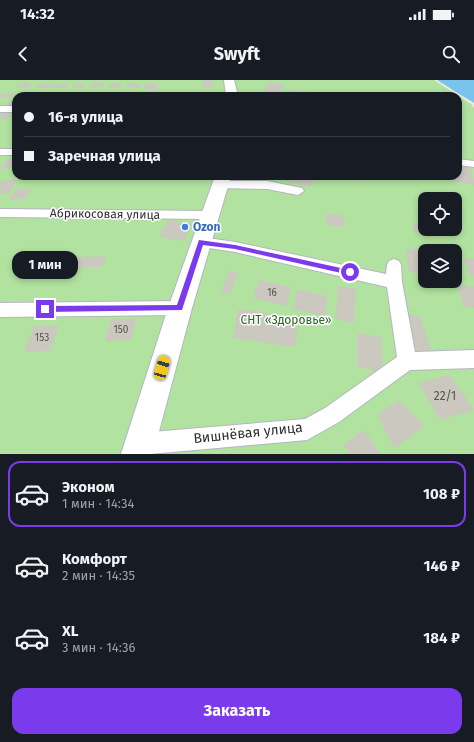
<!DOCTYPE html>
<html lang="ru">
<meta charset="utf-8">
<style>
body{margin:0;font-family:"Fira Sans",sans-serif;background:#242831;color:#f1f3f6;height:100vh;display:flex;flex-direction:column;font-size:15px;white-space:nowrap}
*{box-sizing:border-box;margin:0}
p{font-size:13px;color:#9ea1a6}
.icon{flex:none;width:22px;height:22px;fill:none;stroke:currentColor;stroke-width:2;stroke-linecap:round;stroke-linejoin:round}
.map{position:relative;height:374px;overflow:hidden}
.details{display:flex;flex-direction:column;background:#171b24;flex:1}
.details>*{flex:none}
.banner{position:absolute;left:12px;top:12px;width:450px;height:88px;border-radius:12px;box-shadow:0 2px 6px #0003;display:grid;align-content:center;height:88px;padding:0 12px;background:#171b24}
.fabs{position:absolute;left:418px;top:112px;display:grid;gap:8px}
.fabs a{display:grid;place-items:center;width:44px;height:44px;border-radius:8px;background:#171b24;box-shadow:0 2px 6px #0003;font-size:20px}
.end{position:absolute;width:18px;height:18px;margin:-9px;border:5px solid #7c3aed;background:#fff;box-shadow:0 0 0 2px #fff}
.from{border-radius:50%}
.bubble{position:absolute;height:28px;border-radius:12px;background:#171b24;box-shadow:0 2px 6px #0003;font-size:13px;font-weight:700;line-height:28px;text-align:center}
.car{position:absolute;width:12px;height:24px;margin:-12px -6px;border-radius:5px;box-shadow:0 0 3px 1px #0007;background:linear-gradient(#f5c518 24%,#345 0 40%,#f5c518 0 76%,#345 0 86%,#f5c518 0)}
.banner b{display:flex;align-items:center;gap:14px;height:38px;font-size:15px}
.banner b+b{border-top:1px solid #363941}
.banner i{width:10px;height:10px;background:#f1f3f6}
ul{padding:7px 0 0;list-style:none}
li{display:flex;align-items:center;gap:12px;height:66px;margin:0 8px 6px;padding:0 4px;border:2px solid transparent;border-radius:12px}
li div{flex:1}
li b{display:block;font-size:15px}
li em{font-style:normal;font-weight:700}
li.active{border-color:#7c3aed}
li>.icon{width:36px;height:36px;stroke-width:1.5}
.button{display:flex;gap:8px;margin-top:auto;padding:8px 12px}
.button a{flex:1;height:46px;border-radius:12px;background:#7c3aed;color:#fff;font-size:16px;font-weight:700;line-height:46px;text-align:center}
.status{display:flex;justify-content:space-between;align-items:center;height:28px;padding:0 20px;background:#171b24;direction:ltr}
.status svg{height:11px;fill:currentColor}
header{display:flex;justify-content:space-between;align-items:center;height:52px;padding:0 12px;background:#171b24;font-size:18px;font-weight:700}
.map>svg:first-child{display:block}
</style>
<div class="status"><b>14:32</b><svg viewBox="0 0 49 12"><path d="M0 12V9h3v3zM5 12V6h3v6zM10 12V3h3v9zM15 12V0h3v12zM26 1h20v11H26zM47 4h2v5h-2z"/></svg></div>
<header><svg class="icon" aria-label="back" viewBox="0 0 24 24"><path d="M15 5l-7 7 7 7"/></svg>Swyft<svg class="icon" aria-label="search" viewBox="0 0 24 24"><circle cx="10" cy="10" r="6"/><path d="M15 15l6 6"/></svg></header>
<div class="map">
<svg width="474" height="374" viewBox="0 0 474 374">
<rect width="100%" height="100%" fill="#eeeae1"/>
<path fill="#b1e2a0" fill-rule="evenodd" d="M0 0H434L471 24 474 28V374H0ZM16 16H458V96H16ZM425 119H455V149H425ZM425 171H455V201H425Z"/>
<path fill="#79c3ec" d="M437 0H474V23Z"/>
<path fill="#cac8bf" d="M211 0 214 7 204 8 201 1Z
M20 3H33L28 8H15Z
M55 3 52 8H35L38 4Z
M58 3H69L66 8H54Z
M75 3H86L84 8H72Z
M92 3H105L101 8H88Z
M112 3H123L119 8H108Z
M128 3H141L139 8H126Z
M268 3 284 4 279 16H262Z
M146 4H158L156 9H143Z
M290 10 306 12 304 16H287Z
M0 13H15L11 17H0Z
M12 19H16V25L6 26Z
M1 33H12L6 40H0Z
M16 78 10 88 0 89 7 79Z
M458 86 471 88 474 105 452 101 451 96H458Z
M292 96H315L313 106 290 103Z
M345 96H368V101Z
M17 100 9 114H0V101Z
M16 109H32L25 119H9Z
M327 133 345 136 344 147 326 144Z
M168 140 192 144 184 161 159 157Z
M413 142 425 144V149H441L442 157 414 152Z
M406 168 425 171V194L409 192Z
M106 176 103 187H74L78 177Z
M463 178 474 179V197L471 196Z
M229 191 238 193 230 214 221 212Z
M259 200 291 207 287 226 253 218Z
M458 204 474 207V228L463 226Z
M339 206 356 209 354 243 335 239Z
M297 209 327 216 325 236 293 229Z
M238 229 268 233 267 242 297 246 296 267 233 258Z
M405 235 420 236 433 277 416 276Z
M111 239H136L131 260 105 261Z
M59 245 50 271 24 272 34 246Z
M357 253 381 257 383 292 357 287Z
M450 295 474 330 440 340 418 303Z
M399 320 425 346 394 368 377 335Z
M364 350 380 374H350L343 365Z"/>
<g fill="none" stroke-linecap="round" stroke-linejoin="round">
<g stroke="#b4b6c0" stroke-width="2">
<path id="street" d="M0 26H16V32H0Z
M0 69H16V75H0Z
M458 79 474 81V87L458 85Z
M220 101H267L302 108 304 111 298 115 267 109 216 108 214 105 216 102Z
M0 129 211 131 216 132 217 135 216 138 211 139 0 137Z
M201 157 235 162 386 194 387 185 389 181 394 179 399 181 401 185 402 202 415 272 474 270V288L410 290 339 342 307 360 150 374H138L132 372 129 364 132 356 140 353 305 339 325 328 397 277 387 207 235 172 196 166 194 162 196 158Z
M180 221 186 223 188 228 186 233 180 235 0 237V223Z"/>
</g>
<g stroke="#b4b6c0" stroke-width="2">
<path id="secondary" d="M224 0H234L238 16H226Z
M215 96H231L192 228 153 374H121L168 228Z"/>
</g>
<use href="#street" fill="#fff" fill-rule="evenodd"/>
<use href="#secondary" fill="#fff" fill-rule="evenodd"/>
</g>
<path fill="#7c3aed" d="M199 160 235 165 350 190 354 192 350 195 235 169 203 165 182 230 45 232 41 229 45 226 177 225Z"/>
<circle fill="#3f7fe0" stroke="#fff" stroke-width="1.5" cx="185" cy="147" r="4"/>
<g text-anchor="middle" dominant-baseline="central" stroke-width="3" stroke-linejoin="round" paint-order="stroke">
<g font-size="10" fill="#555452">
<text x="272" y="213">16</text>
<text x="121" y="250">150</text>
<text x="42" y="258">153</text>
</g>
<g font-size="12" fill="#2e2e2e" stroke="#fff">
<text transform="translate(105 134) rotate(1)">Абрикосовая улица</text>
</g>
<g font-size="12" font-weight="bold" fill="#366cbe" stroke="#fff" text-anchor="start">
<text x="193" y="147">Ozon</text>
</g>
<g font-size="12" fill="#276b1e" stroke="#fff">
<text x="286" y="240">СНТ «Здоровье»</text>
</g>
<g font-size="12" fill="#555452">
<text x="445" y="316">22/1</text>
</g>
<g font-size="14" fill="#2e2e2e" stroke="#fff">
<text transform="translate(248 353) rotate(-6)">Вишнёвая улица</text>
</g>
</g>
</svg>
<div class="fabs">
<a><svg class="icon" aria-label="locate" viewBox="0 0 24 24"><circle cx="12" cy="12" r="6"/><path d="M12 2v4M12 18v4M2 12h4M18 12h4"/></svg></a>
<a><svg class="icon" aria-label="layers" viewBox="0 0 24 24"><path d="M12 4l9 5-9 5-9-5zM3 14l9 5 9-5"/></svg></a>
</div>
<i class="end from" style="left:350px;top:192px"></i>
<i class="end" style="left:45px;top:229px"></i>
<div class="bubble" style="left:12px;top:171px;width:66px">1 мин</div>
<i class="car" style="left:162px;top:288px;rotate:16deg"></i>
<div class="banner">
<b><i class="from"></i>16-я улица</b>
<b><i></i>Заречная улица</b>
</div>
</div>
<section class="details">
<ul>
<li class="active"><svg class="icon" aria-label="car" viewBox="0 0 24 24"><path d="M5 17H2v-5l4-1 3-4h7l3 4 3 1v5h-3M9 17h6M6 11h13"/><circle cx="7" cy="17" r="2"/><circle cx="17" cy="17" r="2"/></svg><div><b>Эконом</b><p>1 мин · 14:34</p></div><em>108 ₽</em></li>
<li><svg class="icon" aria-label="car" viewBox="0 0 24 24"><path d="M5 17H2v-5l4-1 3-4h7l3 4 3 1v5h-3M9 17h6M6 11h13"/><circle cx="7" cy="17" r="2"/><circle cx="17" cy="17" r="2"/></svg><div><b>Комфорт</b><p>2 мин · 14:35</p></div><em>146 ₽</em></li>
<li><svg class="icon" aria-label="car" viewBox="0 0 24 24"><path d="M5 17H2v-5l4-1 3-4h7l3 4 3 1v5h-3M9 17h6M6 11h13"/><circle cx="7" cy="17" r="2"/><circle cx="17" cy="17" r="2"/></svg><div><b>XL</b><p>3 мин · 14:36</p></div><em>184 ₽</em></li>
</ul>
<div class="button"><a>Заказать</a></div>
</section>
